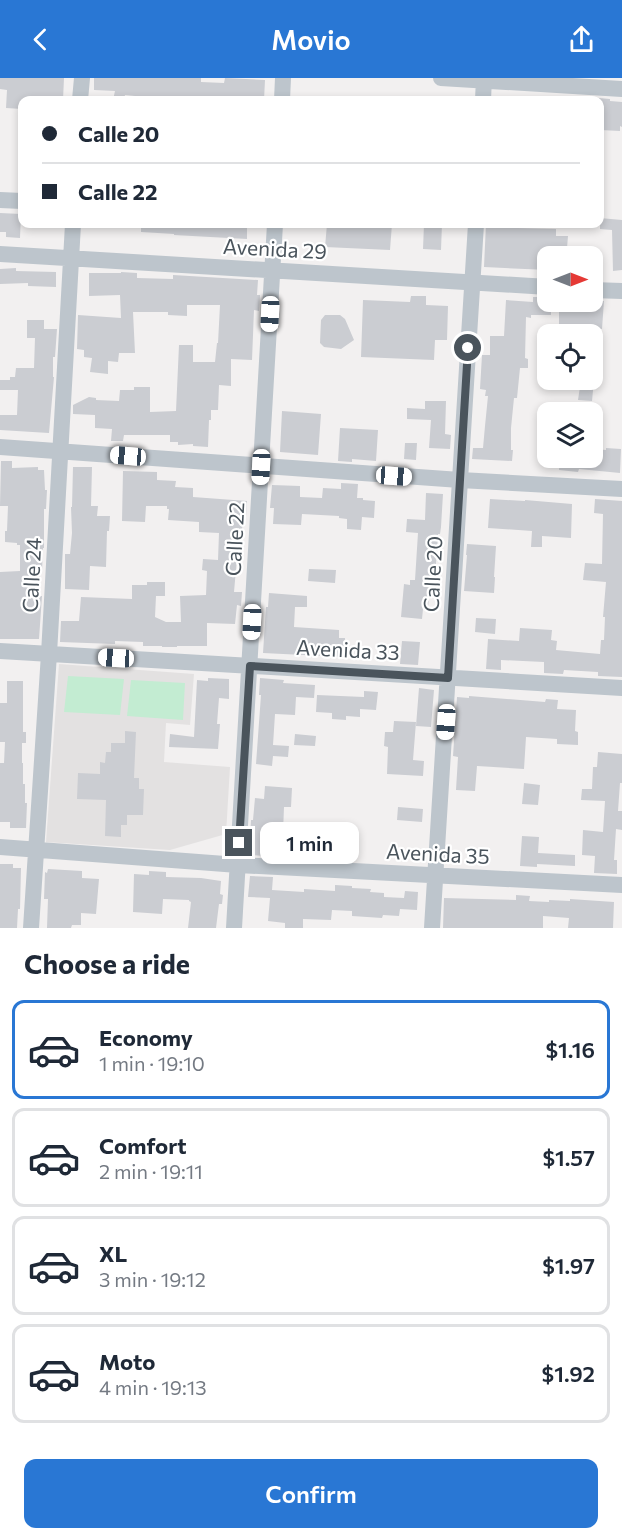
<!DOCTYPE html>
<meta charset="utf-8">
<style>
body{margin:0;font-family:Commissioner,sans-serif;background:#f6f6f7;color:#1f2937;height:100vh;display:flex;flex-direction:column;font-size:22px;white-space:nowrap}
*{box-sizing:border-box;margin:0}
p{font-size:20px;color:#747a83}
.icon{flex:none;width:33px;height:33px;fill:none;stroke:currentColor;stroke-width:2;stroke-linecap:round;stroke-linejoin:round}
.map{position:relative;height:850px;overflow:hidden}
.sheet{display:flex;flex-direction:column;background:#fff;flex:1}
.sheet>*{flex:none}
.top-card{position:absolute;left:18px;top:18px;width:586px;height:132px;border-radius:12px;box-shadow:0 3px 9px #0003;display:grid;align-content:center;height:132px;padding:0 24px;background:#fff}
.needle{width:39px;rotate:90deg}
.fabs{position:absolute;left:537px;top:168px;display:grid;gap:12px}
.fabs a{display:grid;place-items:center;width:66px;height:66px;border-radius:12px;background:#fff;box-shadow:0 3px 9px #0003;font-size:30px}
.end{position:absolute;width:27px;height:27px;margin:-14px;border:8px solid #4a545c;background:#fff;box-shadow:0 0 0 3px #fff}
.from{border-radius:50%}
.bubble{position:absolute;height:42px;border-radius:12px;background:#fff;box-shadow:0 3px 9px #0003;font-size:20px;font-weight:600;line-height:42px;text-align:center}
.car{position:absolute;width:18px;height:36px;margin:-18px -9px;border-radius:8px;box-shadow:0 0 4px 2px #0007;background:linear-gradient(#fff 24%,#345 0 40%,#fff 0 76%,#345 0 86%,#fff 0)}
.top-card b{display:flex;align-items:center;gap:21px;height:57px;font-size:22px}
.top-card b+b{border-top:2px solid #e0e1e3}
.top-card i{width:15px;height:15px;background:#1f2937}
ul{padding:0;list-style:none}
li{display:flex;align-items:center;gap:18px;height:99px;margin:0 12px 9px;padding:0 12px;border:3px solid #e0e1e3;border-radius:12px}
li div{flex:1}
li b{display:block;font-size:22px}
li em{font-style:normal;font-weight:600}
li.selected{border-color:#2977d4}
li>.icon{width:54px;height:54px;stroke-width:1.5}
h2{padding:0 24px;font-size:27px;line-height:72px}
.button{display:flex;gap:12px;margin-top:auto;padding:12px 24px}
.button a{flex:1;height:69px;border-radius:12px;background:#2977d4;color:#fff;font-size:24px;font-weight:600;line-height:69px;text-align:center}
header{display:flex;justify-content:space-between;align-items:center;height:78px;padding:0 24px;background:#2977d4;color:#fff;font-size:27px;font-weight:600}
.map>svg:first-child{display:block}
</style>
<header><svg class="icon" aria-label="back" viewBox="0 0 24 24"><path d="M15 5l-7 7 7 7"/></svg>Movio<svg class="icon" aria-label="share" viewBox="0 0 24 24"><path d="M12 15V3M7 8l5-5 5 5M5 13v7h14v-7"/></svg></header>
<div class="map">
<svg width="622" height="850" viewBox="0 0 622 850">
<rect width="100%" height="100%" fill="#f2f0f0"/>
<path fill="#e3e1e1" d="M59 586 194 596 190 647 166 645 164 684 230 689 226 756 170 772 46 764Z"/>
<path fill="#c3ecd2" d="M68 598 124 601 120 637 64 634Z
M131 602 185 605 183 642 127 638Z"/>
<path fill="#cbcdd2" d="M0 0H64L63 22H22V31L6 30 7 12 0 11Z
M94 0H201V4L224 5 225 0 265 2 264 22 173 20 155 21V20L125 17 124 22H113L115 13 94 12Z
M599 20 610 21V23L622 24V49L620 48V53L600 52Z
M0 135 21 136 20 160 6 159V154H0Z
M600 140 622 142V192L613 193 612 152 600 151Z
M141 146H247V161L174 157V156L141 154Z
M327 146H392L390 172 325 169Z
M424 146H442L441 172 423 171Z
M486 146H518V150L556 151V158H568L567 170 586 176V178H548V192L484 189Z
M16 190V193L56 194V209L28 208V205L0 206V191Z
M121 194 137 195V200L173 201V197L258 202 257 217H260L259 233 254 232 252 282 231 281V308L219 307 218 332H211V342H209L208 369 193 368V366L178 367V364H170V357H124L123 363H111L112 351 95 350V337L73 336V327L89 319 96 320V322L119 323 120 312H134V309H150V334L176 333 179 267H193V284H215L217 265H218L220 227H187V238L168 237V234H133L135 275H119L118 284 108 283V296L90 294 92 280 84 279V272L77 271 78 237 121 240 120 217 89 218V195H121Z
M411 218H426V227L448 228 447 262H435L434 282 361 279 363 222 410 224Z
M533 219H548V224H551V237H531V240L526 239 525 280 528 281V290H520L517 320H514L511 350V372H513L512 383 472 381 473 370H483L485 348 488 318H485L486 312 480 311 482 277H490V258H504L506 222 533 224Z
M592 223H604L602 251 578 249V256H559V232H583L584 224Z
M325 237H340L345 241 354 262 341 271 324 269 320 265 321 242Z
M27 242H44V251H57L55 279H53V299H54L49 355 0 352V337H17L18 312H0V302H10V299H15L16 290H34L35 260H27Z
M581 302H594L592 323 578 322Z
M425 323H446L445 356 451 357 450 371 429 370 431 342 407 341V330L425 331Z
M282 333 321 336 318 377 280 374Z
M340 350 378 352 376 383 352 381V384L338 383Z
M405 365H417L416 382 404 381Z
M606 370 621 371 620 395 579 391 578 394 559 392 560 380H592V371L606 372Z
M1 383H12V390L38 389V392H44L45 412H47L46 431H44V470H43L42 493H40V518H42L39 561H0V494L20 493V467H17V465L5 464V453H7L8 428H0Z
M73 389H92L91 428H98L97 438H110L109 453H107L106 489 90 488 89 512 65 511V476H70L72 455 71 429H72Z
M123 393 157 394V402L176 403 175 409 193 410V419L247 423 246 438H243L240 480H237L234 514H242L241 528 237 527 235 546 207 545V568H177V569H162V568H143V564L115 563V566L60 564 61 543H79L81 519 132 521V507H147V504H165V518H156L155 539 166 544H181L180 518 206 517 207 493 202 492 203 481 218 482 219 455 199 454V444L168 442 169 431H167V428H146L145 444 122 443Z
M341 405 358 406 357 420H363V422L375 423 374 440 362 439 361 452 347 451V441L339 440V438L302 436 301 447 273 446 274 430H270L272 407 300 408V419L322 420 323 410 341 411Z
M426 415 443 416 441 449 440 456H438L435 500H430L428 531H423L422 541 401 539 404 506 410 507V502H415L418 455 406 454 407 441 425 442Z
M490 421 525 423V422L572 426 571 460 542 458V469H531L532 453 488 450Z
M595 421 622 423V599L598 598V594L564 592 563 596 544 595V584L523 583 501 582V592L486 591 488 561 519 563 520 550 552 552 551 562 557 563 556 572 600 576 601 562H604L605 539H603L606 504 583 502 585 485 602 486 603 436 594 435Z
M467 466 496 468 494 499H495L494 515 464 513 467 477H466Z
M309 491 336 492 335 505 308 503Z
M269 515 307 518V529H295L294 549 339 552V560H345L344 579 263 575 266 529H268Z
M476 540 496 541 495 556 475 554Z
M402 563 420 564 418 587 400 586Z
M208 600 229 601V621L219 620 217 646H220L218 671 169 669 170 656 194 659 197 602 208 603Z
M260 600 284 602 283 605 315 607 314 620 296 619 295 637 275 636 273 667 289 668 288 679 273 678 272 688 256 686 261 617H259Z
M7 603H23V654H26V665H22V685H23V706H25V725H27L26 750H10V744H0V685H4L5 664H0V625H7Z
M419 610 434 612 431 649 416 648Z
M364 613 378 614 376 632 360 631V639L346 638V642L332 641V635L316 634 317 617 364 619Z
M469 618 545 624 546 621 558 622 557 631 576 632 575 653 578 654V667L557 666V661L526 659 524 691 477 688 475 713 456 712 458 679 453 678 457 619 469 620Z
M394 643 416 644 413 682 424 683 423 698 387 696 388 669 384 668 385 654H393Z
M125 653 136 654 134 700H139V711H144L143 737H127V747H121V759L105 758 106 722 77 721 78 695 100 696V684L105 685 106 674H111V665H125Z
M295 656 316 658 315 668 294 667Z
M598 674 622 676V705H620L618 733H622V752L616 751 614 782H617V796L594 795 595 778 582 777 583 752 603 754 605 723 581 722 582 711H592L593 689H597Z
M524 705 540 707 538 727 522 726Z
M265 708 292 710 291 729H284L283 755 297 756 296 780 249 777 251 742H253L255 720 264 721Z
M398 729 423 731 422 744 397 742Z
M522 758 539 759 538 775 575 777V788L537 786V789L520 788Z
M0 786H13V790H21L20 831H18L17 850H0Z
M48 791 82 793V800L99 801 96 836 81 835V847H72L71 850H47L48 821H44L45 794 47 795Z
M149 793 166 794V799L201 800 221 803 220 816 223 817 222 826H219L216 850H188L191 824 189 823V822L163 821 162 836 133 834 134 796 149 797Z
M250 798 273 799 272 812 304 814V811L335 813V807L352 808V810L371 811 370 814 384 815V819L404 820 405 813 418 814 417 832 400 831 399 838 383 837 382 840 352 838V833L332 832 331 842 303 841V850H285V845L268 843 270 820 248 819Z
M516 817 530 818 529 823 549 824V822L570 823V821L614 824 613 850H568L569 840 543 838V850H443L444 820 516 822Z"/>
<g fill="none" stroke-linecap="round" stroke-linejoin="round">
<path stroke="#bdc5cc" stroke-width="16" d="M441 0 622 11
M80 22 82 0
M282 22 283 0
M483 22 484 0
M0 122 22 123
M0 176 548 209
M592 212 622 213
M0 369 460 402 622 411
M0 573 622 610
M0 769 238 787 622 807
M31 850 49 576 73 146
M234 850 275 146
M432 850 476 146"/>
</g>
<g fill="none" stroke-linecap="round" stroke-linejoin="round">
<path stroke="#4a545c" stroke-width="8" d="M239 765 250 588 448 600 468 270"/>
</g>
<g text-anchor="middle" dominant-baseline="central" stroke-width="4.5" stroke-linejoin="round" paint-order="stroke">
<g font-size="21" fill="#4a545c" stroke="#fff">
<text transform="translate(275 170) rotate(3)">Avenida 29</text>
<text transform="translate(234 461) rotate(-87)">Calle 22</text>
<text transform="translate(432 496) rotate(-87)">Calle 20</text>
<text transform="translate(31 497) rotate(-87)">Calle 24</text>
<text transform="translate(348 571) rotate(3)">Avenida 33</text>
<text transform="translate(438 775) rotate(3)">Avenida 35</text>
</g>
</g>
</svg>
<div class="fabs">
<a><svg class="needle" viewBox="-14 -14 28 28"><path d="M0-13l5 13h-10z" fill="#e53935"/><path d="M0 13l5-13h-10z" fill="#747a83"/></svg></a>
<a><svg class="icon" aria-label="locate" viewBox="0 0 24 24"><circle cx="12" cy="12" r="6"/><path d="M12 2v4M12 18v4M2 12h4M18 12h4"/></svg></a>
<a><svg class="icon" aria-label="layers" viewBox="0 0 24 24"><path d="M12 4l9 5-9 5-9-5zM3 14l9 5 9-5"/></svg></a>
</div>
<i class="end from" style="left:468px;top:270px"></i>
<i class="end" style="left:239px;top:765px"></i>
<div class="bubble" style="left:260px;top:744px;width:99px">1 min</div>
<i class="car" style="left:270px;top:236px;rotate:183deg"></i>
<i class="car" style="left:128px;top:378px;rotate:275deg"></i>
<i class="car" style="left:261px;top:389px;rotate:183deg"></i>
<i class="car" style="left:394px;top:398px;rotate:94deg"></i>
<i class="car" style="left:252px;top:544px;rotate:183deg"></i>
<i class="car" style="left:116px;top:580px;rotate:273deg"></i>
<i class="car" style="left:446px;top:644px;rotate:184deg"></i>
<div class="top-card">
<b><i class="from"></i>Calle 20</b>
<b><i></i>Calle 22</b>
</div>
</div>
<section class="sheet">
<h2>Choose a ride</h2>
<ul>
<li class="selected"><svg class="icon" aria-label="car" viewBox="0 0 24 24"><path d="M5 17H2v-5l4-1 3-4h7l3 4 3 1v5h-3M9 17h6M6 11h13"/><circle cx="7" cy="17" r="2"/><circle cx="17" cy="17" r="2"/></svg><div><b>Economy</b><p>1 min · 19:10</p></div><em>$1.16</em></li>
<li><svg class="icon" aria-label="car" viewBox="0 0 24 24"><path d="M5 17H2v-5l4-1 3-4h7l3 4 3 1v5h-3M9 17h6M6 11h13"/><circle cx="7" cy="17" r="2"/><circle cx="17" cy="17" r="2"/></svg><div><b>Comfort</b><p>2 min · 19:11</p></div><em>$1.57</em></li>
<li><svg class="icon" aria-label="car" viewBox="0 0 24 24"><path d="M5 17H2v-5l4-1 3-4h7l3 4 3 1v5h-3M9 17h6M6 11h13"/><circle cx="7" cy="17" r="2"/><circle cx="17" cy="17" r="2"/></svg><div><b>XL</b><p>3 min · 19:12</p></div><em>$1.97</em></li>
<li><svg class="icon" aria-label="car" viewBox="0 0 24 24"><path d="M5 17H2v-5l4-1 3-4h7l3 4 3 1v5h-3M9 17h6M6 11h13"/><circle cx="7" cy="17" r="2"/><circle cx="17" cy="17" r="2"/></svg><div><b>Moto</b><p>4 min · 19:13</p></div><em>$1.92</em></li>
</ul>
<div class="button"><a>Confirm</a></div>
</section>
